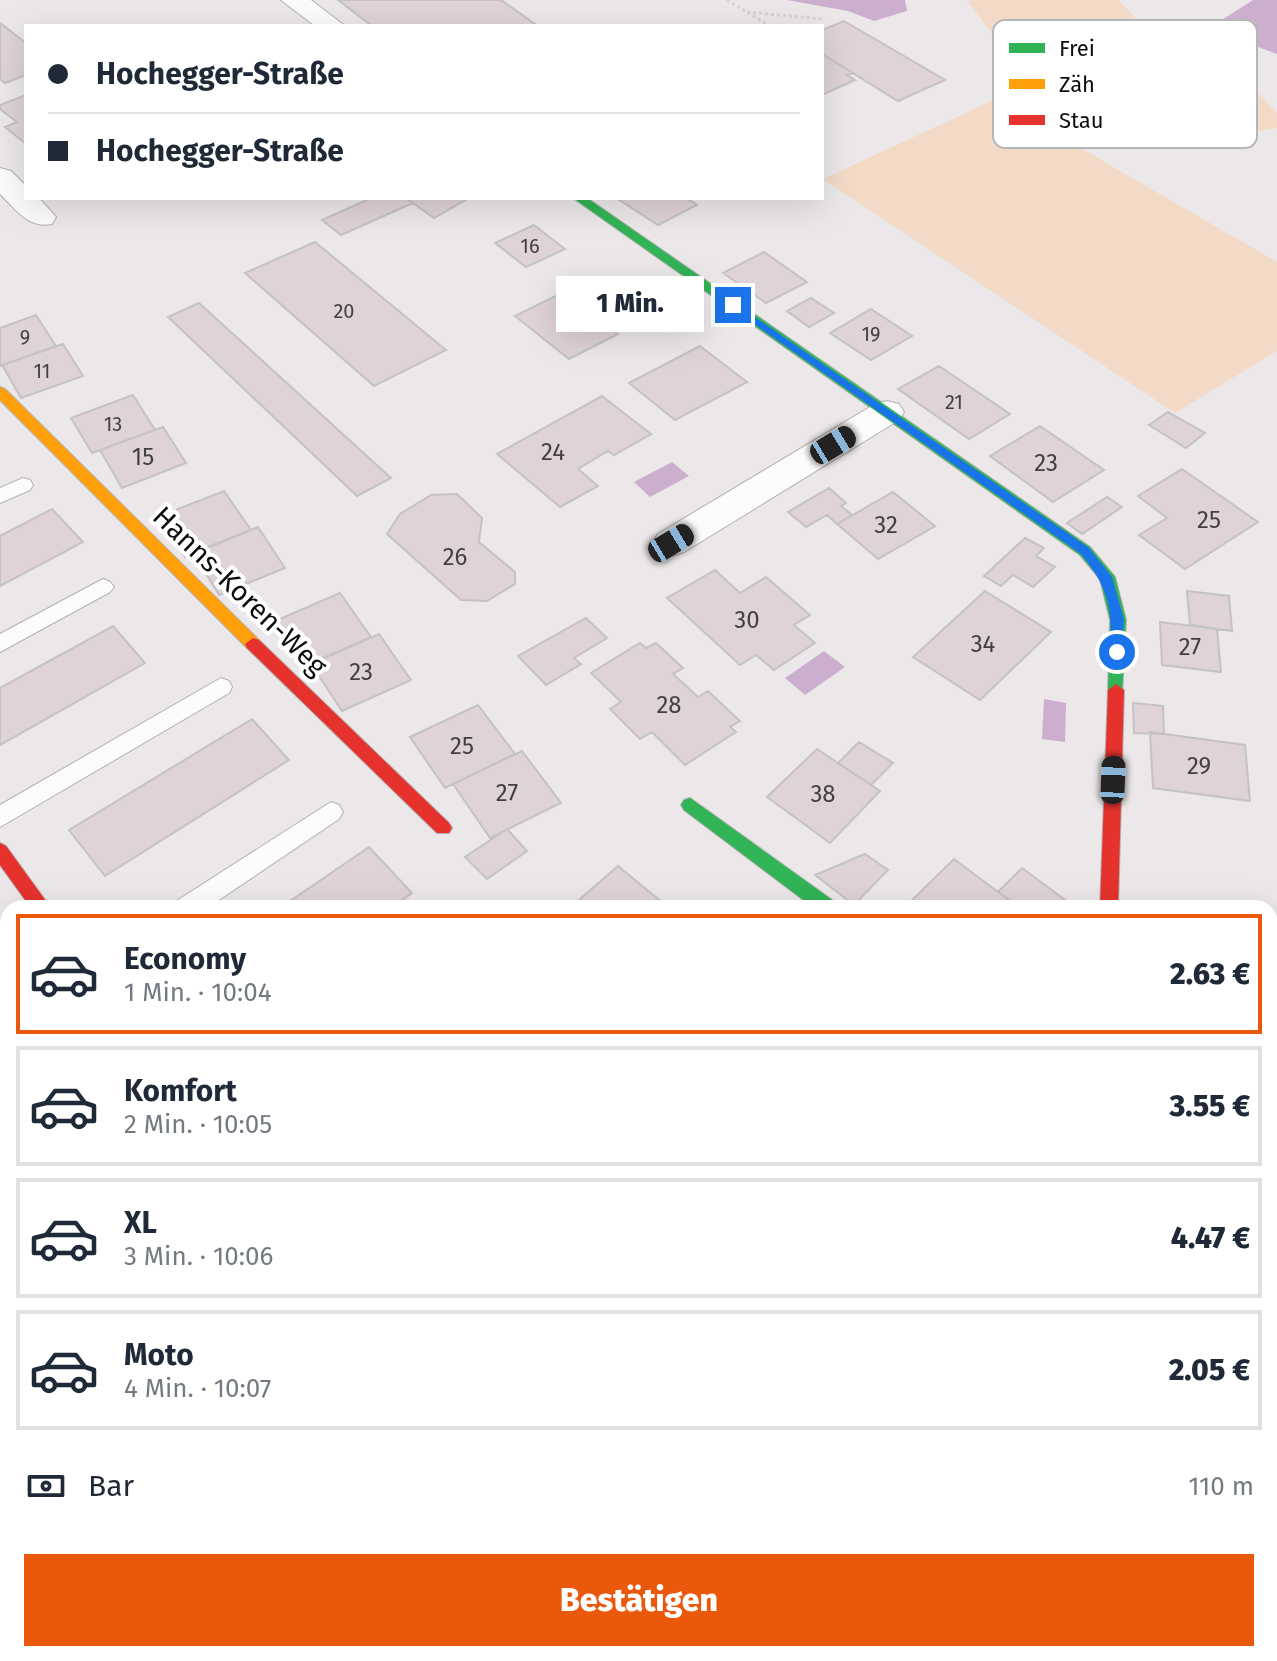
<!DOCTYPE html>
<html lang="de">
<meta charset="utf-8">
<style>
body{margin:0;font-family:"Fira Sans",sans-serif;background:#f6f6f7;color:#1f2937;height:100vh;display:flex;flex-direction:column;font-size:30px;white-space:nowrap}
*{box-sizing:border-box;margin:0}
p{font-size:26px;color:#747a83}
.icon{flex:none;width:44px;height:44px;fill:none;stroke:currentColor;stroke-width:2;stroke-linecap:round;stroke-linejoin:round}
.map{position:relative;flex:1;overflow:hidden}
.details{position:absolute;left:0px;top:900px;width:1278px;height:762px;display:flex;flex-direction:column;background:#fff;border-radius:24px 24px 0 0;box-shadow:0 8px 32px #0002}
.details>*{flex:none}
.guide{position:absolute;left:24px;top:24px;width:800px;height:176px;border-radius:0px;box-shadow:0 8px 32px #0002;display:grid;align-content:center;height:176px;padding:0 24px;background:#fff}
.end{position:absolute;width:36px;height:36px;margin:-18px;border:10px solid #1a73e8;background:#fff;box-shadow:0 0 0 4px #fff}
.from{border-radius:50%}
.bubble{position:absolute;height:56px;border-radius:0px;background:#fff;box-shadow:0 8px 32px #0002;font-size:26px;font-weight:800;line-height:56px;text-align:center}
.car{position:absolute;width:24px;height:48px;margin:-24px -12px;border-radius:10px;box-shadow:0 0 6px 2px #0007;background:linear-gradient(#222 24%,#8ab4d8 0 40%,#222 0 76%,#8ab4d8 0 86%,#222 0)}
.guide b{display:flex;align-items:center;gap:28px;height:76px;font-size:30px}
.guide b+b{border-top:2px solid #e0e1e3}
.guide i{width:20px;height:20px;background:#1f2937}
ul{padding:14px 0 0;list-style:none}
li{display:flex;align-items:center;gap:24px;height:120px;margin:0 16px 12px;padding:0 8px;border:4px solid #e0e1e3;border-radius:0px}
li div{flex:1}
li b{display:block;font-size:30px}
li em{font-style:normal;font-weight:800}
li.on{border-color:#ea580c}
li>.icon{width:72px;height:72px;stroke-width:1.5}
.pay{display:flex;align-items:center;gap:20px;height:88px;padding:0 24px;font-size:30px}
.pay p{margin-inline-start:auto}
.action{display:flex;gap:16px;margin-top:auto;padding:16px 24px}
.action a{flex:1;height:92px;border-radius:0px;background:#ea580c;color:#fff;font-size:32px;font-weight:800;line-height:92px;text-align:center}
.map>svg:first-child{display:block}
</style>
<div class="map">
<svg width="1277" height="1661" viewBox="0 0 1277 1661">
<rect width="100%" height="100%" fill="#ece8e9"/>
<path fill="#f2dac7" d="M978 0H1119L1169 55 1216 48 1277 113V128L1138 148 1072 68 1024 74 967 1Z
M996 99 1277 262V351L1175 413 823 179Z"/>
<path fill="#ccaecf" d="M787 0H905L907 11 874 21 848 11Z
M1253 0H1277V54L1253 45 1220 21Z
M672 462 689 476 650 497 634 482Z
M824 651 845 667 805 695 785 678Z
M1044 699 1066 703 1065 742 1042 739Z"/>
<path fill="#dfd2d9" stroke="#c4c2c2" stroke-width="2" d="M338 0H501L538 26H372Z
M844 21 945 80 898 101 822 54V30Z
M0 23 26 43V75L5 83 0 79Z
M822 54 853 73 847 75 855 80 822 95Z
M26 95V144L5 127 17 122 0 109V105Z
M371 198H406L413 203 341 235 322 220Z
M406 198H469L434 218Z
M620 198H686L697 205 658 225 618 199Z
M534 225 565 249 526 267 495 243Z
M315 242 446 350 374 386 245 273Z
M764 252 807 282 766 303 723 273Z
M564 292 618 334 569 359 515 316Z
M811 298 834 313 809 327 787 311Z
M199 303 391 478 357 496 168 317Z
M871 309 912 336 871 360 830 333Z
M36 315 56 346 0 366V328Z
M63 344 83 376 21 398 2 365Z
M700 346 747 382 675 420 629 383Z
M939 366 1010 414 969 439 898 389Z
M133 395 155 430 92 453 71 418Z
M602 396 651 434 614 455 608 451 578 469 598 486 560 507 497 454Z
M1168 412 1205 433 1186 448 1149 425Z
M1040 426 1104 470 1053 502 990 456Z
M163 427 186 463 122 488 100 450Z
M1182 469 1258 522 1185 569 1139 535 1167 518 1138 496Z
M829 488 846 503 841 506 852 515 837 524 827 515 806 527 788 512Z
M224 491 251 530 185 557 160 516Z
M893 492 935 526 878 559 837 524Z
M457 494 482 518 479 542 515 572V584L487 601 461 600 387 534 400 514 431 495Z
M1107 497 1122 507 1082 534 1067 523Z
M52 509 83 542 0 586V536Z
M258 527 285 568 219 595 193 553Z
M1025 538 1044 548 1036 556 1055 567 1033 587 1013 575 1001 586 984 576Z
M715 570 740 593 766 577 810 615 794 625 815 643 774 670 756 655 740 665 667 598Z
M985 591 1051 632 980 700 913 657Z
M1187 591 1229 596 1232 631 1190 625Z
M340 593 371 637 303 667 273 622Z
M586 618 607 638 574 658 581 664 546 685 518 656Z
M1160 622 1217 629 1221 672 1162 665Z
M113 626 145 663 0 745V688Z
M379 634 411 680 342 711 311 664Z
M640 643 646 648 656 643 683 668 673 674 698 697 708 691 740 721 730 727 736 732 685 765 652 732 640 739 610 709 621 702 591 673Z
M1133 703 1163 706 1164 734 1134 733Z
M478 705 515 754 445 788 410 737Z
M252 719 289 760 105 876 69 830Z
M1150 732 1245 745 1250 801 1153 788Z
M859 742 893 763 871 785 838 763Z
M817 749 880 791 830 843 767 797Z
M522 751 561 803 490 838 453 784Z
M507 829 527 851 487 879 465 857Z
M369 847 412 893 391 908H280Z
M865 854 888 870 854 905 815 875Z
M954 859 998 892 1017 905 1014 908 905 907Z
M618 866 669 908H591L580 899Z
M1022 868 1068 902 1062 908H1020L998 892Z
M1270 924H1271L1275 981 1270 980Z
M1270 980 1277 982V1042L1270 1041Z
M572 1654H645L633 1661H575Z"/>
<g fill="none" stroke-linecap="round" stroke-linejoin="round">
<g stroke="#b3b0b1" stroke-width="2">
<path id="lane" d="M23 478 30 480 33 485 30 490 0 503V488Z
M103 579 110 582 114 587 110 592 0 652V634Z
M221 678 229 681 232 687 229 693 0 827V805Z
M331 802 339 805 343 812 339 819 207 908H175L178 900Z"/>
</g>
<g stroke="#b3b0b1" stroke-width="2">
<path id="street" d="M281 0H311L345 26H315Z
M0 168 11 171 26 186V198H39L56 217 52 224C28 229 16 209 0 194Z
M887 401 899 404 904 412 899 420 684 552 671 556 658 552 652 543 658 534 875 404Z
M362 1654H424L427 1661H365Z"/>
</g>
<g stroke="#b3b0b1" stroke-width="2">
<path id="fast" d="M573 198H587L1090 547 1115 577 1126 620 1122 695H1110L1108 690 1110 620 1100 579 1080 555Z
M690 798 835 902 837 908H814L684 810 681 805 684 800Z"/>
</g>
<g stroke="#b3b0b1" stroke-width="2">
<path id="slow" d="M0 387 5 389 259 640 261 644 259 648H247L0 400Z"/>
</g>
<g stroke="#b3b0b1" stroke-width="2">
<path id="jam" d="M253 638 259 640 449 823 452 828 449 833H437L247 648 245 644Z
M1116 684 1124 690 1118 908H1100L1108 690Z
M0 843 6 846 51 908H31L0 865Z"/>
</g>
<path stroke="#d4d3d3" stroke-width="3" stroke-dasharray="3 3" stroke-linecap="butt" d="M727 0 770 26
M747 12 823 19"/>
<use href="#lane" fill="#fcfcfc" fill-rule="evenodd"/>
<use href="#street" fill="#fcfcfc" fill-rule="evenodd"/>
<use href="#fast" fill="#30b455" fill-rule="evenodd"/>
<use href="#slow" fill="#ff9f0a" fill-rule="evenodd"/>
<use href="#jam" fill="#e5322d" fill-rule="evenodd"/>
</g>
<path fill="#1a73e8" d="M733 302 1089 548 1112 577 1124 620 1121 655H1113L1111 652C1112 608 1109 588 1081 554L730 307Z"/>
<g text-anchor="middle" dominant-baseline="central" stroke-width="8" stroke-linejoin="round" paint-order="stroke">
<g font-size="20" fill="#444042">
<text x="530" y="246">16</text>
<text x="344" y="311">20</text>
<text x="871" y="334">19</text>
<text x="25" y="337">9</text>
<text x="42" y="371">11</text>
<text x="954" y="402">21</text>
<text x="113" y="424">13</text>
</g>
<g font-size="24" fill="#444042">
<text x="553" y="452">24</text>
<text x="143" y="457">15</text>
<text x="1046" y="463">23</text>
<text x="1209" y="520">25</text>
<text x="886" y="525">32</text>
<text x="455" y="557">26</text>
<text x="747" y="620">30</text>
<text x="983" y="644">34</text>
<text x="1190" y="647">27</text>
<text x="361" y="672">23</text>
<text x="669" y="705">28</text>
<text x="462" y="746">25</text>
<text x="1199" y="766">29</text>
<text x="507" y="793">27</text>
<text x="823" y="794">38</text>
</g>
<g font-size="28" fill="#0e0d0d" stroke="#fff">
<text transform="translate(240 591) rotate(44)">Hanns-Koren-Weg</text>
</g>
</g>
<rect x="993" y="20" width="264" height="128" rx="12" fill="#fff" stroke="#b7b6b6" stroke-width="2"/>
<rect x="1009" y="43" width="36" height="10" fill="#30b455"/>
<rect x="1009" y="79" width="36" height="10" fill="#ff9f0a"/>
<rect x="1009" y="115" width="36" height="10" fill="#e5322d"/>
<g font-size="22" fill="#0e0d0d">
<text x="1059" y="56">Frei</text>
<text x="1059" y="92">Zäh</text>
<text x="1059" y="128">Stau</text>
</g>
</svg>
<i class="end from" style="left:1117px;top:652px"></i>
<i class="end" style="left:733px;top:305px"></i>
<div class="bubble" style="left:556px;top:276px;width:148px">1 Min.</div>
<i class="car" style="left:833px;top:445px;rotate:59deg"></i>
<i class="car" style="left:671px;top:543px;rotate:59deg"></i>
<i class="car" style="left:1113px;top:780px;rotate:2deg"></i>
<div class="guide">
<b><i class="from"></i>Hochegger-Straße</b>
<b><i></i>Hochegger-Straße</b>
</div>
<section class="details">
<ul>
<li class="on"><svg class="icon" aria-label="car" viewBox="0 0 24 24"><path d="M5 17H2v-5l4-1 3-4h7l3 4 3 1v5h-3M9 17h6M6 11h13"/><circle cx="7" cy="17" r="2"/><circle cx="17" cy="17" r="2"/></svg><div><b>Economy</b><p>1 Min. · 10:04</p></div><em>2.63 €</em></li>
<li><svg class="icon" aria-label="car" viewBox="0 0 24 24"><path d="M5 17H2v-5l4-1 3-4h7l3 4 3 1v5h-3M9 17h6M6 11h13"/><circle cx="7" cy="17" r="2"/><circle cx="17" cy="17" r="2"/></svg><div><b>Komfort</b><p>2 Min. · 10:05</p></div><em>3.55 €</em></li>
<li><svg class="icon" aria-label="car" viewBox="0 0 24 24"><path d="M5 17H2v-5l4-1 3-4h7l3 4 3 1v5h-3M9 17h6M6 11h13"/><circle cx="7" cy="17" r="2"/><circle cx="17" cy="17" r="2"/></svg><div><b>XL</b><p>3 Min. · 10:06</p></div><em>4.47 €</em></li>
<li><svg class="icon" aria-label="car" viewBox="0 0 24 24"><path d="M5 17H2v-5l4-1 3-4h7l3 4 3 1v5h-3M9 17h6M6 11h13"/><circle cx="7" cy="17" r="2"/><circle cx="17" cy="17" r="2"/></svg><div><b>Moto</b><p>4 Min. · 10:07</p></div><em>2.05 €</em></li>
</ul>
<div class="pay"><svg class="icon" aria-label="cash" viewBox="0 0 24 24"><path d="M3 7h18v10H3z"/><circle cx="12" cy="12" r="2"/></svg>Bar<p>110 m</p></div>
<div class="action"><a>Bestätigen</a></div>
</section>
</div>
